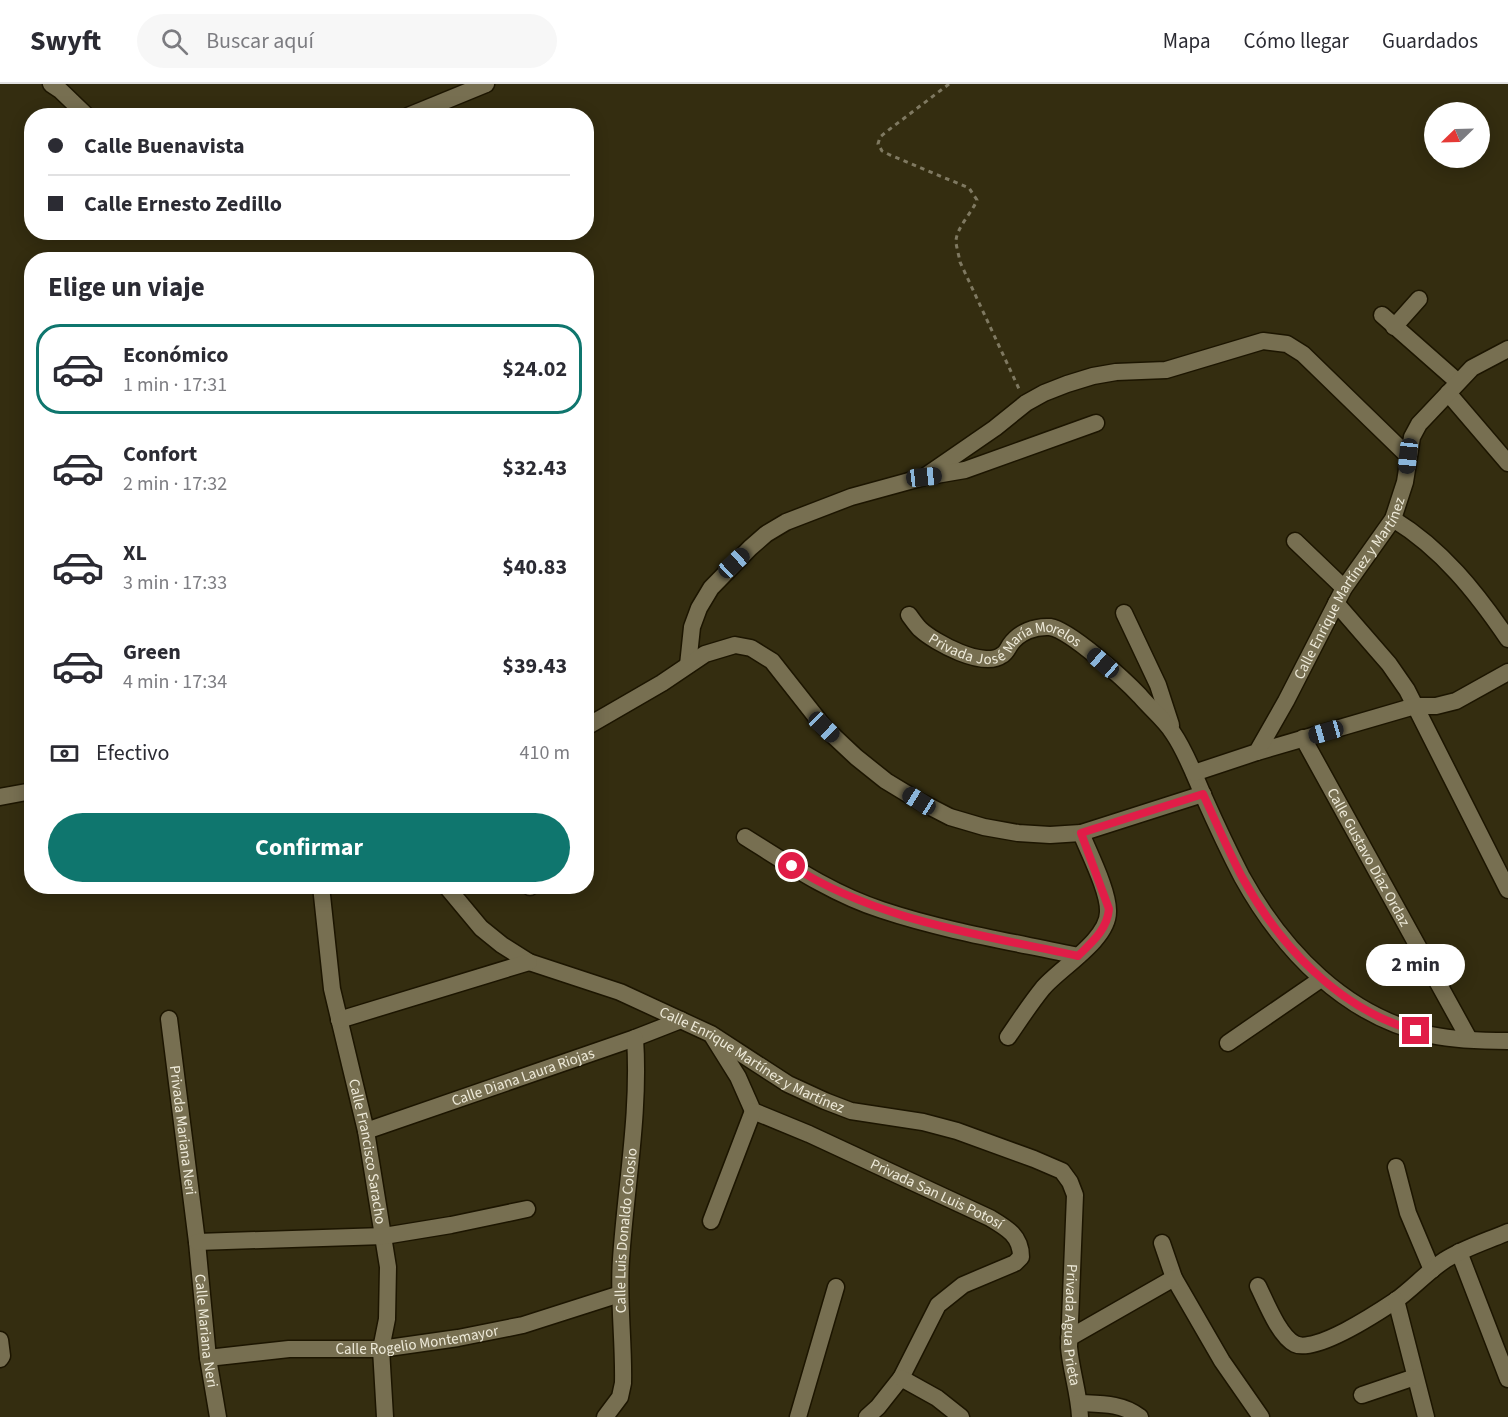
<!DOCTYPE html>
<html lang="es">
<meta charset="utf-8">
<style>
body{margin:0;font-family:"Source Sans 3",sans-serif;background:#f7f7f7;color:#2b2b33;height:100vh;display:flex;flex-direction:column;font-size:22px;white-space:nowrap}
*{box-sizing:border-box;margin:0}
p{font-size:20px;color:#7c7c81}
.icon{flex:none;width:33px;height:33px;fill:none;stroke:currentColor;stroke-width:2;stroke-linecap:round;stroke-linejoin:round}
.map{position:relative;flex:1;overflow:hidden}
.side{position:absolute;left:24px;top:168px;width:570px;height:642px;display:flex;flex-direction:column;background:#fff;border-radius:24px;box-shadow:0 3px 15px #0003}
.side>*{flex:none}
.banner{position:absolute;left:24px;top:24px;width:570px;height:132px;border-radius:24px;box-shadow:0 3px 15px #0003;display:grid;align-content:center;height:132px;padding:0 24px;background:#fff}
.needle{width:39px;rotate:247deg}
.controls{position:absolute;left:1424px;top:18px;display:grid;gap:12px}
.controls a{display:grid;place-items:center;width:66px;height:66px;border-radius:50%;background:#fff;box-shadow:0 3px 15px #0003;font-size:30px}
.end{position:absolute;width:27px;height:27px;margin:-14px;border:8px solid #e11d48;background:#fff;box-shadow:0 0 0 3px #fff}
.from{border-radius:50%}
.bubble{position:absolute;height:42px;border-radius:21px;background:#fff;box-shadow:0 3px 15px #0003;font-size:20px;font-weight:700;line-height:42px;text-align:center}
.car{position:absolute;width:18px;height:36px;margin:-18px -9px;border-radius:8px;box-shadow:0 0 4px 2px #0007;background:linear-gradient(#222 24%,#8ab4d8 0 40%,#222 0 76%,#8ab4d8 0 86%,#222 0)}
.banner b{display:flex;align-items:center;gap:21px;height:57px;font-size:22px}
.banner b+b{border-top:2px solid #e1e1e2}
.banner i{width:15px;height:15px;background:#2b2b33}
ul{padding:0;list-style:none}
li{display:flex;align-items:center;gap:18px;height:90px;margin:0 12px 9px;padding:0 12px;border:3px solid transparent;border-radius:24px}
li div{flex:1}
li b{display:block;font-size:22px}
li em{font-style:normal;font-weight:700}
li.on{border-color:#0f766e}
li>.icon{width:54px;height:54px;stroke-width:1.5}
h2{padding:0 24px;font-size:27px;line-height:72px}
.pay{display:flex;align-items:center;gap:15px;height:66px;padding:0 24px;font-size:22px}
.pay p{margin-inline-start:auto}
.button{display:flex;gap:12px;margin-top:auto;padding:12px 24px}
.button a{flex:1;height:69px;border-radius:36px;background:#0f766e;color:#fff;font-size:24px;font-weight:700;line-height:69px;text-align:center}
header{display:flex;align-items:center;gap:36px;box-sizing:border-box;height:84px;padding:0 30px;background:#fff;border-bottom:2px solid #e1e1e2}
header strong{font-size:28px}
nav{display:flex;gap:33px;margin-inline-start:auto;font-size:21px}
.search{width:420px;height:54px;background:#f7f7f7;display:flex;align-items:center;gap:15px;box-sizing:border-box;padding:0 21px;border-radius:33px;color:#7c7c81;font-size:22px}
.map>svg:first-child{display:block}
</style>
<header>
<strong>Swyft</strong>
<div class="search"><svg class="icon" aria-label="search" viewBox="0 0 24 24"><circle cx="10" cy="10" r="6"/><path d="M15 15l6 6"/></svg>Buscar aquí</div>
<nav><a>Mapa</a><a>Cómo llegar</a><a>Guardados</a></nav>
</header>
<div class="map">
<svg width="1508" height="1333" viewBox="0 0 1508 1333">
<rect width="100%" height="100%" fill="#342d10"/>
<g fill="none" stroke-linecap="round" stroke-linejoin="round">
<g stroke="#1c1500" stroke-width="19">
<g id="minor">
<path d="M51 0 60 6 87 32"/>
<path d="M408 32 486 0"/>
<path d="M1382 231 1458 298"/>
<path d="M1394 243 1419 215"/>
<path d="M1448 309 1508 379"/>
<path d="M924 393 995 344 1026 319 1044 309 1067 300 1093 292 1116 288 1166 286 1263 257 1287 260 1303 270 1408 372"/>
<path d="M1393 435C1442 465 1476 508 1508 555"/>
<path d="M1295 457 1344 504"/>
<path d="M1336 519 1389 580 1407 606 1508 806"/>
<path d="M1124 529 1158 601 1171 641"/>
<path id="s1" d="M909 531C912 535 916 541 920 545 935 559 984 585 1002 571 1006 569 1008 564 1010 561 1019 548 1035 542 1050 543 1070 546 1125 596 1140 612 1150 624 1165 636 1173 649 1186 668 1194 690 1203 711 1215 738 1228 766 1242 793 1283 867 1346 933 1431 951 1455 956 1483 957 1508 957"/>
<path d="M688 581 692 543 699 524 711 504 750 464 766 450 786 438 851 413 924 393 965 386 1096 339"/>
<path d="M586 643 662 599 705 570 735 561 751 564 772 577 824 643 856 673 886 697 919 717 950 733 984 743 1018 749 1050 751 1081 749 1203 710"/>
<path id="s2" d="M1303 654 1469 955"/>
<path d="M1257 668 1415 622H1436L1456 617 1508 588"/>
<path id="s3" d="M1194 689 1257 668 1286 617 1344 504 1393 435 1405 398 1412 353 1419 340 1472 284 1508 265"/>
<path d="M0 713 32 707"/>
<path d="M745 753C788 780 832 810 882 826 945 847 1013 858 1078 872"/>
<path id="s4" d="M321 802 332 905 366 1047 388 1183 387 1235 381 1265 385 1333"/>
<path id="s5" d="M446 802 481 844 502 861 529 878 620 908 711 950 788 1000 825 1017 851 1027 923 1038 957 1047 1034 1075 1062 1087 1070 1098 1075 1111 1069 1263C1071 1287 1079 1309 1080 1333"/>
<path d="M529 802 530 803"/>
<path id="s6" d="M169 935 197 1158 208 1274 218 1333"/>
<path d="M339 936 529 878"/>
<path id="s7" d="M713 953 738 993 753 1027 809 1050 990 1134C1007 1144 1021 1152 1021 1173L1015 1179 963 1201 938 1221 901 1294 878 1323 867 1333"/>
<path d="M1008 953C1019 937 1030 920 1043 904 1060 884 1108 856 1108 828 1109 808 1089 769 1081 749"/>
<path d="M1228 959 1321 895"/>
<path id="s8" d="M366 1047 635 954 681 936"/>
<path d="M1396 1083 1408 1129 1432 1186"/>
<path d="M711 1137 753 1027"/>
<path d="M197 1158 384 1152 451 1141 527 1125"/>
<path d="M1162 1159 1174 1194 1222 1277 1261 1333"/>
<path d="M1459 1168 1508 1295"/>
<path d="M1258 1202C1266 1218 1279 1252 1295 1260 1315 1270 1377 1229 1395 1217 1412 1205 1427 1188 1445 1176 1464 1164 1487 1157 1508 1148"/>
<path d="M1396 1216 1426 1333"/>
<path d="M1069 1254 1174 1194"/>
<path d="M0 1256 2 1272 0 1275"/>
<path id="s9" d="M208 1274 289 1265H381L458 1254 523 1241 620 1210"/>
<path d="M901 1294 937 1314 961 1333"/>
<path d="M1362 1311 1415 1293"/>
<path d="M1079 1319C1101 1320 1122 1319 1140 1333"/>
<path id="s10" d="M605 1333 620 1313 623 1299C624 1258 618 1216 621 1175 626 1101 640 1028 635 954"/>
<path d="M798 1333 836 1203"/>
</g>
</g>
<path stroke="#7f7961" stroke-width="3" stroke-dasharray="4.5 4.5" stroke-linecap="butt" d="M949 0 886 48 880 53 878 60 882 67 890 71 969 104 977 116C972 129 955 145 956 159 957 165 959 172 960 178L1020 307"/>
<use href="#minor" stroke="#776f51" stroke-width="16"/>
</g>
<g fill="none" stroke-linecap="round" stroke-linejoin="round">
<path stroke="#e11d48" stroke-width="8" d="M792 782C878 837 979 850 1078 872 1092 858 1107 846 1109 825L1081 749 1203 710C1216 738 1228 766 1242 793 1280 862 1338 925 1416 947"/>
</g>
<g text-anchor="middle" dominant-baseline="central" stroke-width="6" stroke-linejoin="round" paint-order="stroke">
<g font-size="15" fill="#eeead9" stroke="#191509">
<text stroke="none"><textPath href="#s3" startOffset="255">Calle Enrique Martínez y Martínez</textPath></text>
<text stroke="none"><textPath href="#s1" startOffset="116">Privada José María Morelos</textPath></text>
<text stroke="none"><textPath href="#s2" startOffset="136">Calle Gustavo Díaz Ordaz</textPath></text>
<text stroke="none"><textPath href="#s5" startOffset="358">Calle Enrique Martínez y Martínez</textPath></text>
<text stroke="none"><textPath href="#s8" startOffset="166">Calle Diana Laura Riojas</textPath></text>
<text stroke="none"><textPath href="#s6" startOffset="112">Privada Mariana Neri</textPath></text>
<text stroke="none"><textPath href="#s4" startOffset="270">Calle Francisco Saracho</textPath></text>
<text stroke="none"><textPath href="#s7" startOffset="286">Privada San Luis Potosí</textPath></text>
<text stroke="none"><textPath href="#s10" startOffset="192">Calle Luis Donaldo Colosio</textPath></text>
<text stroke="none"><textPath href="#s5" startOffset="848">Privada Agua Prieta</textPath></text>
<text stroke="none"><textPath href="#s6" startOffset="314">Calle Mariana Neri</textPath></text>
<text stroke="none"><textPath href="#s9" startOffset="210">Calle Rogelio Montemayor</textPath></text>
</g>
</g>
</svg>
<div class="controls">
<a><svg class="needle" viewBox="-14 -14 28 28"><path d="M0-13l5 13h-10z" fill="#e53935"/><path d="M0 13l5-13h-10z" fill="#7c7c81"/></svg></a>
</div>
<i class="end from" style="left:792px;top:782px"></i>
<i class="end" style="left:1416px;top:947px"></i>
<div class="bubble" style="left:1366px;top:860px;width:99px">2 min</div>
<i class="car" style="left:1408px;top:372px;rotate:186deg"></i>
<i class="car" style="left:924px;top:393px;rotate:84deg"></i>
<i class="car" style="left:734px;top:479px;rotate:47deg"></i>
<i class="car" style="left:1103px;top:579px;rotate:311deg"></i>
<i class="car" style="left:824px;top:643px;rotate:134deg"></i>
<i class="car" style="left:1326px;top:648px;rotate:254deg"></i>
<i class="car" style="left:919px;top:717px;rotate:302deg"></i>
<div class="banner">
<b><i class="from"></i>Calle Buenavista</b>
<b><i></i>Calle Ernesto Zedillo</b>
</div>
<section class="side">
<h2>Elige un viaje</h2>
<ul>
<li class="on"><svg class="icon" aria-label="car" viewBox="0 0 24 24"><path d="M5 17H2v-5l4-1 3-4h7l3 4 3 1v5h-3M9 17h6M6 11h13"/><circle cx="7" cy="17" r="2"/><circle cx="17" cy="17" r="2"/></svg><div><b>Económico</b><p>1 min · 17:31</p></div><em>$24.02</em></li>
<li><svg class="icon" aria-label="car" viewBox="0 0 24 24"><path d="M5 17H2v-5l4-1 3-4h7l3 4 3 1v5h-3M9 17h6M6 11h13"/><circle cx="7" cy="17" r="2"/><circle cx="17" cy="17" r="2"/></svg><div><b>Confort</b><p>2 min · 17:32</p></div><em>$32.43</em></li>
<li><svg class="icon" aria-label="car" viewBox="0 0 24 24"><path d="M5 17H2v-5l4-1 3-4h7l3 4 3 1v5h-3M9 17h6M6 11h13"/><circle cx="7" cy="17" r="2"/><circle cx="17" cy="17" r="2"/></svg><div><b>XL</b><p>3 min · 17:33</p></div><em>$40.83</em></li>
<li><svg class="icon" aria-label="car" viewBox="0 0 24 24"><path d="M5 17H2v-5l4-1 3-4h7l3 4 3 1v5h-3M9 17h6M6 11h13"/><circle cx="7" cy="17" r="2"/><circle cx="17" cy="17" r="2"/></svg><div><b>Green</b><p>4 min · 17:34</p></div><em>$39.43</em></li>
</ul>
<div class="pay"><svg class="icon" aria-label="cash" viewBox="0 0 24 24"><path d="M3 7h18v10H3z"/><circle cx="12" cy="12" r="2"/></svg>Efectivo<p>410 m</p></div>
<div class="button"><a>Confirmar</a></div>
</section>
</div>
